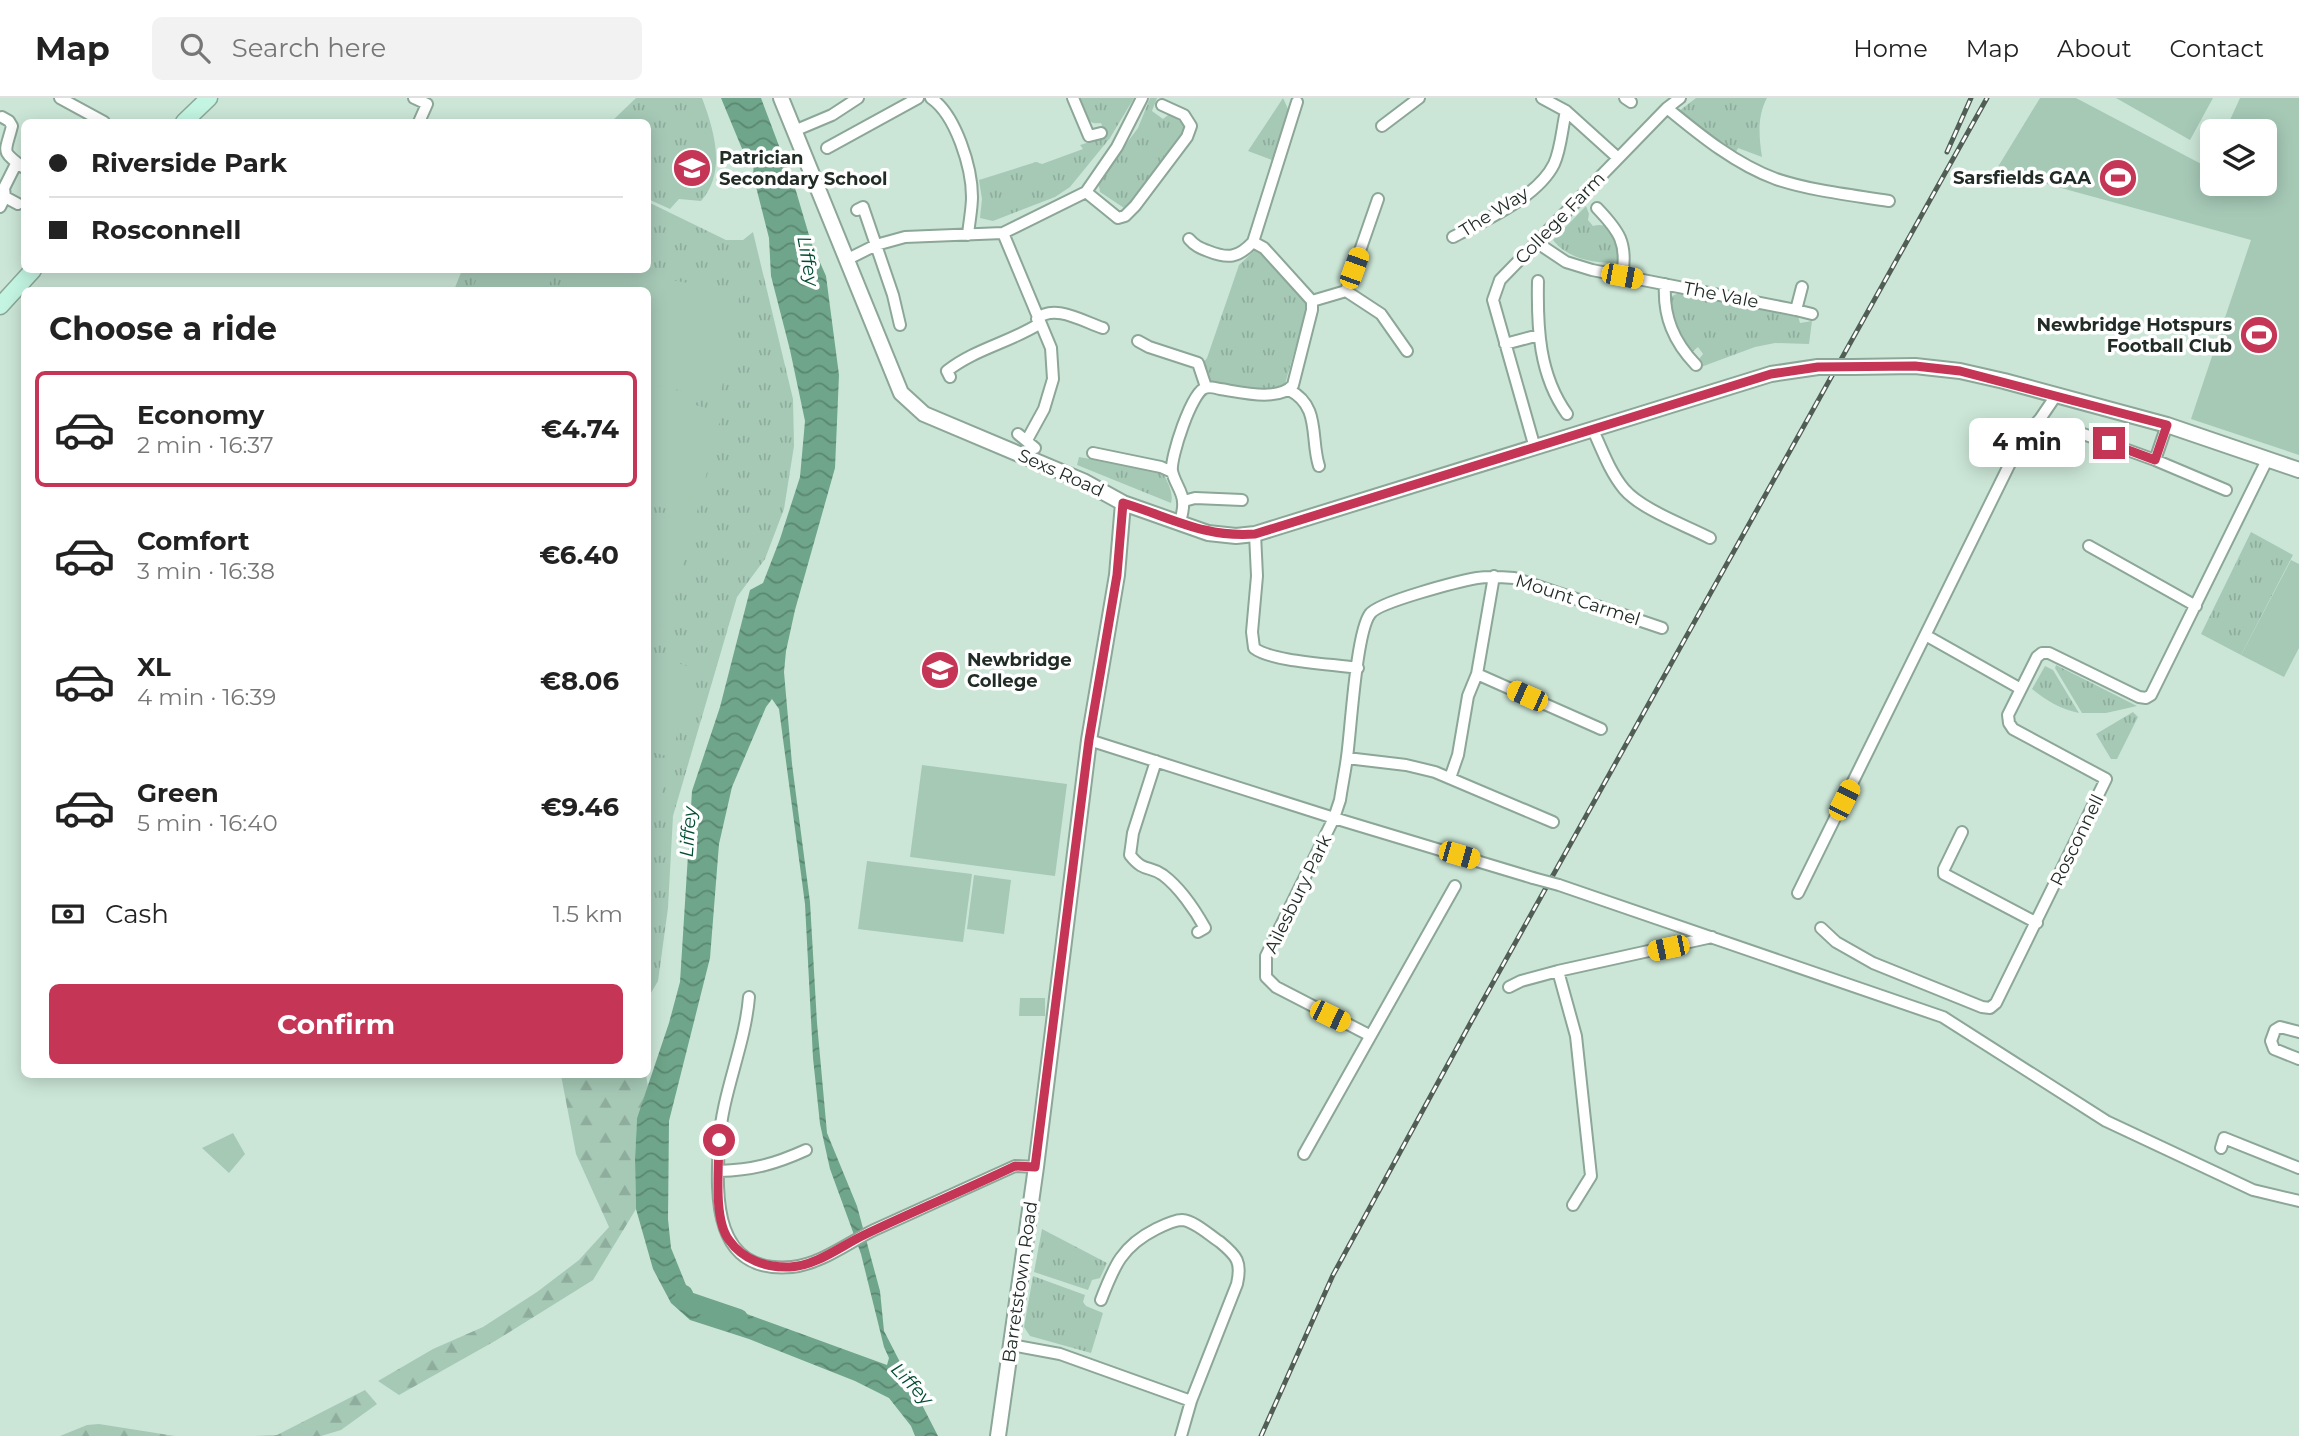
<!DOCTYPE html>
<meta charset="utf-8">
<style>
body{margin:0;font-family:Montserrat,sans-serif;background:#f2f2f2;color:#222;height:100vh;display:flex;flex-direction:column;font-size:26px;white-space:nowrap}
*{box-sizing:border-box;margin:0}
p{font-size:23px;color:#767676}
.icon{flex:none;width:38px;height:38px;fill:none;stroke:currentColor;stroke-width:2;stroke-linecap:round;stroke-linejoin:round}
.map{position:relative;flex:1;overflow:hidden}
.sheet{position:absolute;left:21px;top:189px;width:630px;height:791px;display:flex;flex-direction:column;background:#fff;border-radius:10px;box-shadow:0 4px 18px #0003}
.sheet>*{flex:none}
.top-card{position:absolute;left:21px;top:21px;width:630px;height:154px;border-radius:10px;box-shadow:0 4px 18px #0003;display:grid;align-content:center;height:154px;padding:0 28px;background:#fff}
.buttons{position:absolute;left:2200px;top:21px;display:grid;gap:14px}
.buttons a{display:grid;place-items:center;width:77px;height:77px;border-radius:10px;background:#fff;box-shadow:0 4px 18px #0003;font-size:35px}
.end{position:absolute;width:32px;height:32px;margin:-16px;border:9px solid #c53555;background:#fff;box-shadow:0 0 0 4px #fff}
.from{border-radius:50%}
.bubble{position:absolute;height:49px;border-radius:10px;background:#fff;box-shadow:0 4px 18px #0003;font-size:23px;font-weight:700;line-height:49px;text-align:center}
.car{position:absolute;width:21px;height:42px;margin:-21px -10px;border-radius:9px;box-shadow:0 0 5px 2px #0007;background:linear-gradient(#f5c518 24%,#345 0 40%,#f5c518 0 76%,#345 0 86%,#f5c518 0)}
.top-card b{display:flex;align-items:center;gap:24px;height:66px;font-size:26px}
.top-card b+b{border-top:2px solid #e0e0e0}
.top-card i{width:18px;height:18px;background:#222}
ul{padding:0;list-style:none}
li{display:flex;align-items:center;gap:21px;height:116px;margin:0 14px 10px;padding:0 14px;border:4px solid transparent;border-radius:10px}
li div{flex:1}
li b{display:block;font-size:26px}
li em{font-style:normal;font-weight:700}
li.current{border-color:#c53555}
li>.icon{width:63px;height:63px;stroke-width:1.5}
h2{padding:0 28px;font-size:32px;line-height:84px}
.pay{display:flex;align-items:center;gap:18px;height:77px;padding:0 28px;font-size:26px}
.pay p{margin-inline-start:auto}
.action{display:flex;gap:14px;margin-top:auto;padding:14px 28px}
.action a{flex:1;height:80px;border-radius:10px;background:#c53555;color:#fff;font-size:28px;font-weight:700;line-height:80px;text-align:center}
header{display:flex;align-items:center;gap:42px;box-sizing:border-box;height:98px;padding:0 35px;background:#fff;border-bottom:2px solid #e0e0e0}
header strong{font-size:33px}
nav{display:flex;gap:38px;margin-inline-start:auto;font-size:24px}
.search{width:490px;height:63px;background:#f2f2f2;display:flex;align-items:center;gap:18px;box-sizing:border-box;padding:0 24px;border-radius:10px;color:#767676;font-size:26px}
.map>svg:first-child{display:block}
</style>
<header>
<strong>Map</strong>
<div class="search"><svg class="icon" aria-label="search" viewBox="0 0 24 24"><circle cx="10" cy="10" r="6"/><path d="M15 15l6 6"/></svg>Search here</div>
<nav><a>Home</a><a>Map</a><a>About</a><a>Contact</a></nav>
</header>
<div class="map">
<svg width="2299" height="1338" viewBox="0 0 2299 1338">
<defs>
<pattern id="grass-tufts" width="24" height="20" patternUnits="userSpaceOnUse" patternTransform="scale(1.75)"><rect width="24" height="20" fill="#a6c9b6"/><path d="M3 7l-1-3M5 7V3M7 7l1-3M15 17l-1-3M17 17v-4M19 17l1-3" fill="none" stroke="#8fad9c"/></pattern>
<pattern id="forest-firs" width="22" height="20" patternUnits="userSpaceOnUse" patternTransform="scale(1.75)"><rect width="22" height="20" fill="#a6c9b6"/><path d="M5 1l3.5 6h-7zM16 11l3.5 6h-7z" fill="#8fad9c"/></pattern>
<pattern id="water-waves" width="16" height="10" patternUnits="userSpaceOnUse" patternTransform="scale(1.75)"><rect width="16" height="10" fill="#6fa58a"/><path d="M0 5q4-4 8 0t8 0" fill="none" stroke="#5b8771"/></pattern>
</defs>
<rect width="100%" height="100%" fill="#cbe6d7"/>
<path fill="url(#grass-tufts)" d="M636 0H702C714 32 727 74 701 103L679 101 670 111 648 101V24H611Z
M1078 0H1134L1110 40 1070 89 1055 99 993 123 980 120 982 101 979 82 1036 64 1042 66 1083 51 1080 47 1106 39 1101 25C1085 28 1082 12 1078 0Z
M1150 0H1157L1152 13 1163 21 1172 14 1184 21 1183 37 1131 107 1124 110 1100 94 1098 83 1138 30Z
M1283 0 1289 13 1272 62 1248 53Z
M1696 0H1767C1757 18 1759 39 1762 59L1738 50 1734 58 1679 13Z
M648 104 726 142H743L753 134 793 301 794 348 784 411 765 461 737 499 673 718 668 810 658 883 648 900V192H454L462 172H648Z
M1586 108 1589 116 1588 122 1593 128C1615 122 1625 148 1617 165 1593 165 1568 161 1553 142Z
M1257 150 1305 205 1306 213 1285 286 1274 292 1212 286 1203 265 1207 260 1239 167Z
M1679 195 1798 218 1800 225 1812 223 1809 246 1775 245 1755 249 1701 269 1699 261 1703 256 1698 249 1691 255 1680 245 1669 206 1670 199Z
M1079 359 1162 374C1167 382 1174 395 1171 405L1077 367Z
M2251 434 2293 457 2241 557 2201 536Z
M2056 567 2137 608 2106 615H2082L2055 570Z
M2045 568 2053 572 2079 615C2060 611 2047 603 2032 591Z
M2133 614 2138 619 2117 661H2111L2096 636Z
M1042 1131 1107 1165 1100 1180 1092 1182 1088 1192 1034 1174Z
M1033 1178 1085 1197 1083 1204 1086 1208 1103 1215 1091 1255 1030 1238 1024 1229Z"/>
<path fill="url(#forest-firs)" d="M561 977H646L648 989 637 1020 635 1061 636 1111 593 1182 495 1243 399 1297 378 1283 433 1251 483 1229 537 1194 579 1162 609 1129 576 1056Z
M365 1292 377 1306 341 1332 321 1338H253L277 1337Z
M99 1326 175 1338H60L87 1327Z"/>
<path fill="#a6c9b6" d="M2040 0H2076L2207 69 2212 61V86H2264V33H2225L2240 0H2299V357L2191 321 2251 142 1996 72Z
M2116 0H2213L2190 42Z
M480 172H555L547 192H472Z
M569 172H619L740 195 720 300 648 286V192H565Z
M648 295 722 314 696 418 648 406Z
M648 415 694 426 667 530 648 525Z
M2291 462 2299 466V550L2284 579 2241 557Z
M648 557 698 571 670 659 648 653Z
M648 663 669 669 648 744Z
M922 667 1067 686 1055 778 910 759Z
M867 763 972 776 963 844 858 831Z
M974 777 1011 782 1004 836 967 831Z
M1020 900H1045V918H1019Z
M233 1035 245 1056 229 1075 202 1050Z"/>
<path fill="url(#water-waves)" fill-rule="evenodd" d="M721 0H761L796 93 811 144 826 178 839 277 835 370 795 512 786 553 784 574 792 666 810 804 817 925 827 1035 857 1108 880 1193 884 1233 938 1338H915L911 1328 889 1300 855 1283 749 1241 690 1222 671 1205 653 1171 636 1111 635 1061 637 1020 669 925 680 884 692 693 720 609 750 492 763 485 780 441 800 379 805 323 790 252 771 178 769 140 753 77 754 64 745 58ZM772 601 779 611 805 806 813 960 820 1026 830 1071 861 1156 884 1249 889 1260 887 1267 733 1211 714 1214 704 1212 686 1187 671 1150 668 1121 669 1023 710 860 719 746 732 689 766 609Z"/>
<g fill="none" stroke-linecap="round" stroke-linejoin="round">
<path stroke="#6fa58a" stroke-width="18" d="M684 1196 686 1202 739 1220"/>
<g stroke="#8ca698" stroke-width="14">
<path id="minor" d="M60 0 104 24
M414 0 427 6 419 24
M931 0C956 17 972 70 972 99 972 111 969 125 968 137
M1073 0 1089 38 1101 35
M1542 0 1566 13 1618 60
M1625 0 1631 4
M1667 10C1700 37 1735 66 1776 81 1812 93 1852 97 1889 103
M2 19 9 23 12 28C5 56 0 52 24 70
M1382 28 1419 0
M794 33 832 17 858 0
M827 50 918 0
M1086 94 1118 120 1125 118 1135 108 1187 39 1191 28 1184 17 1162 7
M5 99 18 106
M0 109 5 99 4 90 16 66
M1597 110C1619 133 1628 145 1622 178
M857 112 863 109 893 197 900 227
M1003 135 1051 250 1053 281 1044 311 1027 342
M1453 139C1484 123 1538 99 1554 66 1561 51 1562 30 1566 13
M1189 141C1195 148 1200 150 1208 153 1228 161 1238 160 1253 144L1297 4
M1253 144 1264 150 1312 203
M1536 144 1566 164 1592 172 1796 212 1802 189
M846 162 876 147 905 139 1003 135 1086 94 1117 49 1142 0
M1538 183C1537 230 1539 277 1567 316
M1665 186C1663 219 1674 244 1696 267
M1346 193 1378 101
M1796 212 1812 216
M1037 221C1054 205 1084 224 1103 230
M1138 243 1149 249 1198 265 1206 289
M1505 246 1539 237
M950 279 947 273C975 251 1008 245 1039 226
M1289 292C1321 308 1310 340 1319 368
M2064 329 2155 362 2226 392
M1593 332C1602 352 1610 374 1624 391 1642 412 1685 427 1710 440
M1018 336 1035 350
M1535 350 1493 202 1500 182 1667 10 1680 0
M1093 355 1161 369 1172 374
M2155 362 2167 327
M1184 403 1195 400 1242 402
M1180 425C1181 419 1184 411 1183 404 1183 394 1174 384 1172 373 1170 360 1192 293 1205 290 1209 288 1216 290 1220 291 1240 294 1279 304 1293 287L1312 212V203L1346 193 1381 216 1407 253
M1255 436 1257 478 1252 534 1254 550C1272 564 1333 566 1358 570
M2089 448 2196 508
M1927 538 2021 591
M1477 576 1601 631
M1089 642 1334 720 1533 780
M1347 660 1406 667 1435 674 1553 724
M1156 663 1133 735 1130 757C1144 775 1149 767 1163 777 1179 789 1195 812 1205 830L1198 834
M1450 680 1458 657 1468 598 1477 576 1494 478
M1962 734 1944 771V776L2037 825
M1559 787 1943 919 2106 1023 2253 1092 2299 1103
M1798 795 2023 339 2040 321 2055 299
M1821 830 1836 844 1873 865 1982 909 1990 910 1996 905 2106 681 2013 631 2009 625 2008 617 2037 559 2042 555H2049L2139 599 2146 600 2151 597 2267 362
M1558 873 1712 839
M1509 889 1521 883 1558 873 1576 938 1591 1078 1573 1107
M749 899C745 948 722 995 719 1045 716 1100 713 1176 792 1169 821 1166 849 1144 874 1132 921 1111 968 1089 1015 1068L1036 1069
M2299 934 2280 929 2275 932 2271 943 2274 951 2299 961
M1369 937 1276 889 1266 879V858L1334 720 1340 702C1342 688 1345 674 1347 659 1351 631 1356 535 1370 516 1378 504 1460 483 1477 480 1489 478 1502 479 1514 480L1662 530
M2221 1050 2224 1040 2299 1070
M1304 1056 1455 788
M719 1073C753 1072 775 1066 806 1052
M1101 1202C1114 1168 1122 1148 1156 1131 1164 1127 1174 1122 1182 1122 1195 1123 1209 1137 1220 1144 1237 1158 1242 1164 1237 1186L1191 1303 1181 1338
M1011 1247 1060 1256 1191 1303"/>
</g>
<g stroke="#8ca698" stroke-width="18">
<path id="tertiary" d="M781 0 901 295 924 316 1083 383 1123 405 1208 435 1236 438 1255 436 1771 276 1818 269
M1853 269 1915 268 1960 273 2004 283 2167 327 2299 372
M998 1338 1036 1069 1089 642 1117 477 1123 405"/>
</g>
<g stroke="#8ca698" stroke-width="19">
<path id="secondary" d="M184 24 209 0
M0 208 33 172"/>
</g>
<use href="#minor" stroke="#fff" stroke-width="10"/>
<use href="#tertiary" stroke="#fff" stroke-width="14"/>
<use href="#secondary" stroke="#c3f5e2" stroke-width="16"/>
<g stroke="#505e56" stroke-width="5">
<path id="rail" d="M1947 54 1971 0
M1261 1338 1333 1177 1471 924 1987 0"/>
</g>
<use href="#rail" stroke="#fff" stroke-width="2.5" stroke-dasharray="8" stroke-linecap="butt"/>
<g stroke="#8ca698" stroke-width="14" stroke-linecap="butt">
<path id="minor-bridge" d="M1533 780 1559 787"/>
</g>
<g stroke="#8ca698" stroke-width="18" stroke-linecap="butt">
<path id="tertiary-bridge" d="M1818 269H1853"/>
</g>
<use href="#minor-bridge" stroke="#fff" stroke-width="10"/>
<use href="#tertiary-bridge" stroke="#fff" stroke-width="14"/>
</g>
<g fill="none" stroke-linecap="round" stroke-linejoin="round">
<path stroke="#c53555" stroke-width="9" d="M719 1042C719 1069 713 1121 729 1142 743 1162 767 1170 790 1169 816 1168 841 1148 864 1137 914 1113 965 1092 1015 1068L1035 1069 1089 642 1117 477 1123 405C1170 419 1204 440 1255 436L1771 276 1818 269 1915 268 1960 273 2167 327 2155 362 2109 345"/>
</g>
<defs>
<g id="school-disc" transform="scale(2.0125)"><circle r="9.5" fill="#c53555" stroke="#fff"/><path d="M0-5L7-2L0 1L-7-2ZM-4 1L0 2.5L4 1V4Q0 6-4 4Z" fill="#fff"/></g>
<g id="stadium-disc" transform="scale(2.0125)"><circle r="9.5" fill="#c53555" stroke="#fff"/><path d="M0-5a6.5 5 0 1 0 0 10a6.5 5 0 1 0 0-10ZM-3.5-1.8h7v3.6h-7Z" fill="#fff"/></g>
</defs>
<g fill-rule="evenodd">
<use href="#school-disc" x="692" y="70"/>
<use href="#stadium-disc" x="2118" y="80"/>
<use href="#stadium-disc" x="2259" y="237"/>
<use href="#school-disc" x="940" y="572"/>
</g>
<g text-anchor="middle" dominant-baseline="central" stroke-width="7" stroke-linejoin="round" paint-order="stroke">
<g font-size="18" font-weight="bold" fill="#222c26" stroke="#fff" text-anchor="start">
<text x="719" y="60">Patrician<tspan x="719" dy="21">Secondary School</tspan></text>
<text x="2091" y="80" text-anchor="end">Sarsfields GAA</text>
<text x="2232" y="227" text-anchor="end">Newbridge Hotspurs<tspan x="2232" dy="21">Football Club</tspan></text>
<text x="967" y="562">Newbridge<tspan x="967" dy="21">College</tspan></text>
</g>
<g font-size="18" fill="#222c26" stroke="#fff">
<text transform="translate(1494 114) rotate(-32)">The Way</text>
<text transform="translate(1560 120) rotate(-46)">College Farm</text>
<text transform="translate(1721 197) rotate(11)">The Vale</text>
<text transform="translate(1061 375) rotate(24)">Sexs Road</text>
<text transform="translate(1578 502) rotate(18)">Mount Carmel</text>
<text transform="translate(2077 742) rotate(-64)">Rosconnell</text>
<text transform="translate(1298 796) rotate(-64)">Ailesbury Park</text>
<text transform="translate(1020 1184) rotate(-82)">Barretstown Road</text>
</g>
<g font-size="19" font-style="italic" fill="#024c32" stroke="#fff">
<text transform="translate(808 163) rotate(80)">Liffey</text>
<text transform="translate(688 734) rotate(-86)">Liffey</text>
<text transform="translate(912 1286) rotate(46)">Liffey</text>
</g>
</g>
</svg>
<div class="buttons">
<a><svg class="icon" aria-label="layers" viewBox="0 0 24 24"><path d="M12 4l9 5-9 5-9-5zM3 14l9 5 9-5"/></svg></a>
</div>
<i class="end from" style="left:719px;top:1042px"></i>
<i class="end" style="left:2109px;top:345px"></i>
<div class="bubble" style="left:1969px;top:320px;width:116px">4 min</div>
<i class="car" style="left:1354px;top:170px;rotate:20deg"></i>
<i class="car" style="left:1622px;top:178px;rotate:101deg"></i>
<i class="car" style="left:1527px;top:598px;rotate:294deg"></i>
<i class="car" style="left:1844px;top:702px;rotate:27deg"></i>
<i class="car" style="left:1459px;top:757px;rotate:106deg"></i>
<i class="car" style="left:1668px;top:850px;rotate:258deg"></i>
<i class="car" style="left:1330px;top:918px;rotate:116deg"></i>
<div class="top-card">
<b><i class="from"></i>Riverside Park</b>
<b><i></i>Rosconnell</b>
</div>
<section class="sheet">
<h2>Choose a ride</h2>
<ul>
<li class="current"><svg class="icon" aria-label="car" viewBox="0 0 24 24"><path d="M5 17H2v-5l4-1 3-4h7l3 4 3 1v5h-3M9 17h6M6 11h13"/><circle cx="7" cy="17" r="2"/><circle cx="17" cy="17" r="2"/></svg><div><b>Economy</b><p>2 min · 16:37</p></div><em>€4.74</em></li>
<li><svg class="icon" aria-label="car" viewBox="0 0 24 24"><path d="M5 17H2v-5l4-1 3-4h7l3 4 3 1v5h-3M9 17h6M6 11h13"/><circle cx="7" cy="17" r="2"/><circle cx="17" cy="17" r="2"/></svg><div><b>Comfort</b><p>3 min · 16:38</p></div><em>€6.40</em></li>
<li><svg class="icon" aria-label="car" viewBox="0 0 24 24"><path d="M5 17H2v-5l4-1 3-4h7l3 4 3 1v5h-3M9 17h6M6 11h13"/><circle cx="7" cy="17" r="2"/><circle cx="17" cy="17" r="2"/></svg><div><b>XL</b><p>4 min · 16:39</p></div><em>€8.06</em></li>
<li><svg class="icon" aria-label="car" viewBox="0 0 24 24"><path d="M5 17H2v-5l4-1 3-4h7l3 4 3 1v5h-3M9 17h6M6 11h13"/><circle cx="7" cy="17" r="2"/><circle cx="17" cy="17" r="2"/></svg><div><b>Green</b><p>5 min · 16:40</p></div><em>€9.46</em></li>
</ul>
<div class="pay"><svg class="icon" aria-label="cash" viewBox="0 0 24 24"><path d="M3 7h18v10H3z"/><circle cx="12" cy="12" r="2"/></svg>Cash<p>1.5 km</p></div>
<div class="action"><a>Confirm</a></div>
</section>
</div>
